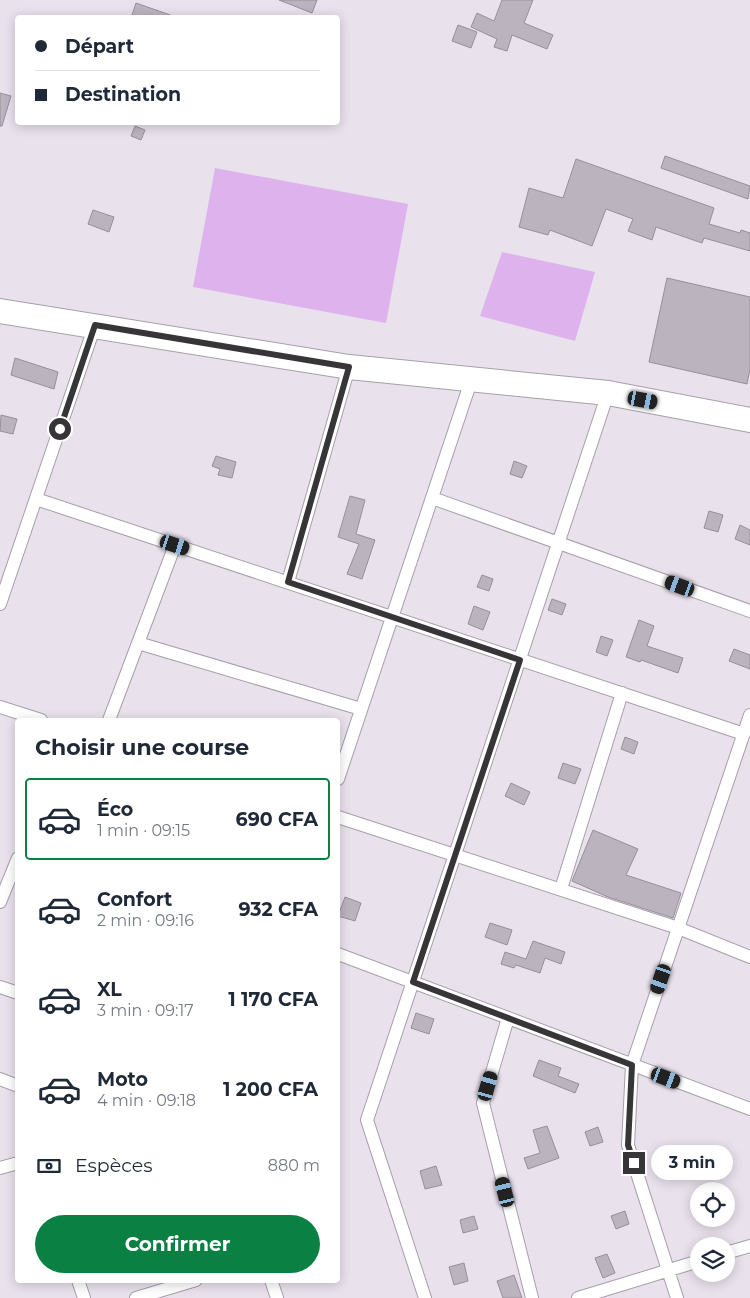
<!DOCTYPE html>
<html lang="fr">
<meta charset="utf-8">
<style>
body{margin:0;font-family:Montserrat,sans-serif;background:#f2f2f3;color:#1f2937;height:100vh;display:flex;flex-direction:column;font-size:19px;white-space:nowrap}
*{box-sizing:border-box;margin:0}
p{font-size:16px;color:#747a83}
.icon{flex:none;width:28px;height:28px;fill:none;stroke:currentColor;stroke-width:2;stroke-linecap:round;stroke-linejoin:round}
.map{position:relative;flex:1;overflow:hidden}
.panel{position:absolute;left:15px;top:718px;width:325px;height:565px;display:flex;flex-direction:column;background:#fff;border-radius:5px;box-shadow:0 2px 12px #0003}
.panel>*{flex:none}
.top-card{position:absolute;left:15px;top:15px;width:325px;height:110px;border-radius:5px;box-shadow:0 2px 12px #0003;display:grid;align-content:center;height:110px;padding:0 20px;background:#fff}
.buttons{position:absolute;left:690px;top:1182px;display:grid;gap:10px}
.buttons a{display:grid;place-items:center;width:45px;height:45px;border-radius:50%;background:#fff;box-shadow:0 2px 12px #0003;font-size:25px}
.end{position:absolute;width:22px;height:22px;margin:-11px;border:6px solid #383539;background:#fff;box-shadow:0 0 0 2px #fff}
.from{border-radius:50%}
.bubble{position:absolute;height:35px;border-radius:18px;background:#fff;box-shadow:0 2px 12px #0003;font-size:16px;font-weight:700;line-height:35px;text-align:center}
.car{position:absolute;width:15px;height:30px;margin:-15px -8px;border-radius:6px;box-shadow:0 0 4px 1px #0007;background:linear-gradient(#222 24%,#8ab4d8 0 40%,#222 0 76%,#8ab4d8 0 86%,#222 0)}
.top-card b{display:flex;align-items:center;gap:18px;height:48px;font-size:19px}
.top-card b+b{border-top:1px solid #e0e1e3}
.top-card i{width:12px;height:12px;background:#1f2937}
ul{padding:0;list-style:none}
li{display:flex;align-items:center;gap:15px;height:82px;margin:0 10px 8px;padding:0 10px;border:2px solid transparent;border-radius:5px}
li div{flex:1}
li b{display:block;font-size:19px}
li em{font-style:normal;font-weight:700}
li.selected{border-color:#0b8043}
li>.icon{width:45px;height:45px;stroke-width:1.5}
h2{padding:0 20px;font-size:22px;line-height:60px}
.pay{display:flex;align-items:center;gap:12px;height:55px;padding:0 20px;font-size:19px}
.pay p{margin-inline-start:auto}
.primary-button{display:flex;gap:10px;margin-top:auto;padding:10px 20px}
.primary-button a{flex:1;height:58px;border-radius:30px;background:#0b8043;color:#fff;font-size:20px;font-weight:700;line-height:58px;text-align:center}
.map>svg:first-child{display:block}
</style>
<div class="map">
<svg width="750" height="1298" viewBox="0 0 750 1298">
<rect width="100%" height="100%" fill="#e9e1ec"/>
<path fill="#deb2ec" d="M215 168 408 204 386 323 193 287Z
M502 252 595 272 575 341 480 316Z"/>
<path fill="#bbb3be" stroke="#978f9a" d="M279 0H317L312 13Z
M502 0H533L524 23 553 35 547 49 512 35 507 51 494 47 497 39 471 27 477 13 494 21Z
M136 3 173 16V18H131Z
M458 25 477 32 471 48 452 41Z
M0 93 11 96 2 126H0Z
M135 126 145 130 141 140 131 136Z
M665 156 750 186 748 199 661 168Z
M576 159 714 208 709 224 740 233 741 230 750 233V251L704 238 702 243 656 227 652 240 628 231 633 219 606 209 592 246 550 230 548 235 519 227 529 188 563 198Z
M93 210 114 217 109 232 88 224Z
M667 278 750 297V369L747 384 649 362Z
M15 358 58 372 54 389 11 375Z
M1 415 17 419 13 434 0 431Z
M216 456 236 462 232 478 218 475 220 469 212 466Z
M514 461 527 466 522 478 510 474Z
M350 496 365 500 356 534 375 540 362 579 347 574 359 544 338 537Z
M709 511 723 515 718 532 704 528Z
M740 525 750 530V545L735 539Z
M482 575 493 579 489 591 477 587Z
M552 599 566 604 562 615 548 610Z
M474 606 490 612 483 630 468 624Z
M639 620 654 626 647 646 683 658 678 673 641 660 640 662 626 657Z
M601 636 613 640 607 656 596 652Z
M734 649 750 655V669L729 661Z
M625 737 638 742 634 754 621 749Z
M563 763 581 769 575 784 558 778Z
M511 783 530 792 524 805 505 796Z
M593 830 638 849 626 875 681 893 673 918 608 897 572 881Z
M345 897 361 903 355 921 338 916Z
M490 923 512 930 507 945 485 937Z
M533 941 565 952 561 964 545 958 540 973 516 965 514 968 501 964 505 952 526 959Z
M416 1013 434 1019 429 1034 411 1028Z
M539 1060 561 1068 558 1076 579 1084 575 1093 533 1076Z
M547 1126 559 1158 528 1169 524 1158 540 1153 533 1130Z
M598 1127 603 1142 590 1146 585 1132Z
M436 1166 442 1185 425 1189 420 1171Z
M625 1211 629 1224 616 1229 611 1216Z
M474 1216 478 1229 463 1233 460 1220Z
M607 1254 615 1273 603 1278 595 1258Z
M464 1263 468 1281 454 1285 449 1267Z
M514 1275 522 1298H503L497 1281Z"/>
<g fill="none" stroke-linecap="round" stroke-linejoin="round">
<g stroke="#a79fa9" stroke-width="14">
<path id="street" d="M432 498 750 611
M36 499 744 734
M288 582 349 367
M0 604 95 325
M138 643 361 709
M0 707 41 720
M109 720 175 545
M338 779 472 378
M338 817 678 928 750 957
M561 889 622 693
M0 902 18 858
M338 954 750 1109
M0 987 18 993
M508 1018 483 1103 532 1298
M0 1079 18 1086
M0 1168 18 1163
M726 1253 750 1246
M78 1280 84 1298
M271 1280 277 1298
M136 1298 196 1280
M425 1298 367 1120 608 393
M578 1298 699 1261
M677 1298 628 1145 632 1065 750 715"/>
</g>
<g stroke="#a79fa9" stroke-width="26">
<path id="highway" d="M0 311 349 367 608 393 750 420"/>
</g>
<use href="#street" stroke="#fff" stroke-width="12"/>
<use href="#highway" stroke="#fff" stroke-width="24"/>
</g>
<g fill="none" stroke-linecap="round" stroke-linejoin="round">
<path stroke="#383539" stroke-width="6" d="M60 429 95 325 349 367 288 582 520 660 413 982 632 1065 628 1145 634 1163"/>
</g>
</svg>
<div class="buttons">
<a><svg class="icon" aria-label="locate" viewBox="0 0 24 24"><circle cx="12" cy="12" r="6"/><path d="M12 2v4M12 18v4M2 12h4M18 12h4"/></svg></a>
<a><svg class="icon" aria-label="layers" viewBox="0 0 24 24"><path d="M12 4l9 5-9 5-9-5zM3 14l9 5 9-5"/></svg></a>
</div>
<i class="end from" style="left:60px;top:429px"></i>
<i class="end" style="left:634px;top:1163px"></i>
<div class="bubble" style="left:651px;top:1145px;width:82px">3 min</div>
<i class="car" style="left:643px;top:400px;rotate:101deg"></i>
<i class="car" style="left:175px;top:545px;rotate:108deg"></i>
<i class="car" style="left:680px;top:586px;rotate:290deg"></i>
<i class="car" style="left:661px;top:979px;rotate:199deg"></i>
<i class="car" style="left:666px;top:1078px;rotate:111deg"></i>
<i class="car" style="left:488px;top:1086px;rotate:16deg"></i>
<i class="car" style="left:505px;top:1192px;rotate:346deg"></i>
<div class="top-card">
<b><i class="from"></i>Départ</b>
<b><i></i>Destination</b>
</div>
<section class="panel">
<h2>Choisir une course</h2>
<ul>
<li class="selected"><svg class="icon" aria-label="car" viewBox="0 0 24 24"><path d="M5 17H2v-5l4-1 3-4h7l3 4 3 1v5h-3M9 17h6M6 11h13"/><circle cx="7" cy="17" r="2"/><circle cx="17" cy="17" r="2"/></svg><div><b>Éco</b><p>1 min · 09:15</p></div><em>690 CFA</em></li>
<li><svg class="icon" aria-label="car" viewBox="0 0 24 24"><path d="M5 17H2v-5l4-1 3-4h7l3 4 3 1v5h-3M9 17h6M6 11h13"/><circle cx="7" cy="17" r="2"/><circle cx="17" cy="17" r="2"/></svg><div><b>Confort</b><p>2 min · 09:16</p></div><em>932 CFA</em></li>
<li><svg class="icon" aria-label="car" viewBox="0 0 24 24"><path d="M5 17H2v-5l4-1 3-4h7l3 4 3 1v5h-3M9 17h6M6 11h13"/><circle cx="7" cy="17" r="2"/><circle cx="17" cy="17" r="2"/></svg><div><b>XL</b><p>3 min · 09:17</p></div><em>1 170 CFA</em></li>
<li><svg class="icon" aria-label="car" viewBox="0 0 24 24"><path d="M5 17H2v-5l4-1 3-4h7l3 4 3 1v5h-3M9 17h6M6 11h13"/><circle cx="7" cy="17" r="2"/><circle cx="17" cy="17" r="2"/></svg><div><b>Moto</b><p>4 min · 09:18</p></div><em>1 200 CFA</em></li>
</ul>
<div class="pay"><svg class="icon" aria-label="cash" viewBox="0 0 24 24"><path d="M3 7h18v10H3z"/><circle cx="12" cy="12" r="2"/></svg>Espèces<p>880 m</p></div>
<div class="primary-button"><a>Confirmer</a></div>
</section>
</div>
